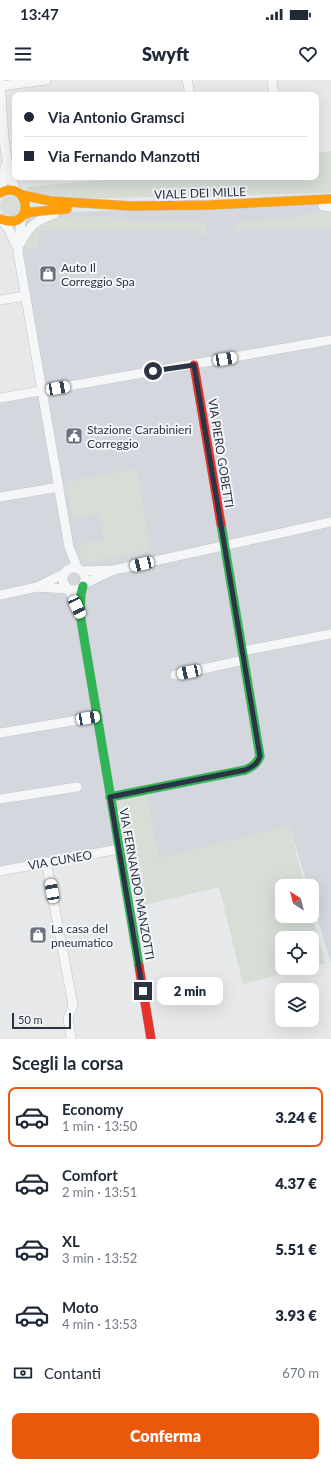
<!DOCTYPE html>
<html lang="it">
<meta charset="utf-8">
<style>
body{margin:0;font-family:Lato,sans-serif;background:#f6f6f7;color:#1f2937;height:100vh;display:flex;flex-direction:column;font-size:15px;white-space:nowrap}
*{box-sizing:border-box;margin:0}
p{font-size:13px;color:#747a83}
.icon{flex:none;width:22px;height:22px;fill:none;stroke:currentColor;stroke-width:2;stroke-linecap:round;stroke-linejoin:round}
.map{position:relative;height:959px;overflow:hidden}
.drawer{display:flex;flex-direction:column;background:#fff;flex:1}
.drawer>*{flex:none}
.hud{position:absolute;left:12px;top:12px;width:307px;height:88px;border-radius:8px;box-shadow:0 4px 16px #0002;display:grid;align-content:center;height:88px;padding:0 12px;background:#fff}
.needle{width:26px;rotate:324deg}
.buttons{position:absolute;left:275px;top:799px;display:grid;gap:8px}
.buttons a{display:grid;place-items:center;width:44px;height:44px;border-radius:8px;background:#fff;box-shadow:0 4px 16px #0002;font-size:20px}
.scale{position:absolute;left:12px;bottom:10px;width:59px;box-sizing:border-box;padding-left:4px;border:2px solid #2b3445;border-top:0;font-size:11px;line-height:14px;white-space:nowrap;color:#2b3445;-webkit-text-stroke:3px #f4f6f9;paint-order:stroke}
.end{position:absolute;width:18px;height:18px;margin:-9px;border:5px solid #2b3445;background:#fff;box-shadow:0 0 0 2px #fff}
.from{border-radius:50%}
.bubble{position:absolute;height:28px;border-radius:8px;background:#fff;box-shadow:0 4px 16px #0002;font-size:13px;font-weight:800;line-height:28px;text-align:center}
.car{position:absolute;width:12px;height:24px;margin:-12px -6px;border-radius:5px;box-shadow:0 0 3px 1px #0007;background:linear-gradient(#fff 24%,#345 0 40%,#fff 0 76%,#345 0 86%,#fff 0)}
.hud b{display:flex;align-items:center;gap:14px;height:38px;font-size:15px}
.hud b+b{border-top:1px solid #e0e1e3}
.hud i{width:10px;height:10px;background:#1f2937}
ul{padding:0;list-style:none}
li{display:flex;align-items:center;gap:12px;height:60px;margin:0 8px 6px;padding:0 4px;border:2px solid transparent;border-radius:8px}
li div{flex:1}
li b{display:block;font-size:15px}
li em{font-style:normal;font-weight:800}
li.selected{border-color:#ea580c}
li>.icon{width:36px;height:36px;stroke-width:1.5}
h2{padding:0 12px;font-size:18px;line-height:48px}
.pay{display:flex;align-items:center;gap:10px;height:44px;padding:0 12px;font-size:15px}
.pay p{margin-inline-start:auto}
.cta{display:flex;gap:8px;margin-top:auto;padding:8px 12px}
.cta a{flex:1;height:46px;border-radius:8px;background:#ea580c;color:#fff;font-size:16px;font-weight:800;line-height:46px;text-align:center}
.status{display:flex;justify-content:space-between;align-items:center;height:28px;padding:0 20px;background:#fff;direction:ltr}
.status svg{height:11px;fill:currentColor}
header{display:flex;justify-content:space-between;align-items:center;height:52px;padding:0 12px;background:#fff;font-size:18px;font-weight:800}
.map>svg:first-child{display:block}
</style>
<div class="status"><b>13:47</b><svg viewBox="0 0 49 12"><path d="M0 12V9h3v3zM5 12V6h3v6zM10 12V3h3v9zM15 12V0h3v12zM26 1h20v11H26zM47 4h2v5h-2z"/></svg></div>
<header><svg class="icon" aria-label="menu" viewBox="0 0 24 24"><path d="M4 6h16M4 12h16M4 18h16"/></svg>Swyft<svg class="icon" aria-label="heart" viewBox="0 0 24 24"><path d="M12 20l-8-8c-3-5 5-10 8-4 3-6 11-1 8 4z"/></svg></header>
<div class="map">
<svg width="331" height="959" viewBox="0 0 331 959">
<rect width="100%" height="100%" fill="#e6e8ea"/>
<path fill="#d4d7dd" d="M331 123V883L312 820V806H308L289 746 159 783 117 771 0 793V321L40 313 9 134Z"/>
<path fill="#d6ded6" d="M331 71V113L65 119 30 114 26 107 130 97H316V73Z
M0 126a10 10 0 1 1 20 0a10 10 0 1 1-20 0Z
M321 131H331V148H241V154H238L235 150 234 145 240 141 279 140Z
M109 136 133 142H203C208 148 208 153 200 156L199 150H39L38 168 25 169 28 155 33 149 51 138Z
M137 388 150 470 89 482 81 478 79 465 104 460 99 433 73 438 66 402Z
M147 715 159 778 289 746 305 806H282V836H312V833L325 883 312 886V858H282V888H305L243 904 219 807 137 827 117 720Z"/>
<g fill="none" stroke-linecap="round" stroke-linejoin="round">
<g stroke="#c4c6c8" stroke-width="10">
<path id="street" d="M0 0C3 31 2 85 17 112
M187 0 190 15
M272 0 274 15
M1 6 46 0
M0 112 4 100 5 86
M323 126 331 127
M21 139 18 172 69 467 78 489
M2 141 8 148 18 169
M20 164C29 146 35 141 54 134
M0 220 26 216
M0 318 331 260
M0 417 59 407
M63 499a11 11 0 1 1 22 0a11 11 0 1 1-22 0Z
M81 491 114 490 331 442
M84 504 114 490
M38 507 67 509
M69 510 79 532
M0 515 37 507 65 493
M243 571 331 554
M175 595 244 580
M0 653 96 637
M0 719 77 707
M46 782 73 925 68 938 71 959
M0 791 119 769"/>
</g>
<g stroke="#c4c6c8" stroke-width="10">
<path id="fast" d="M83 506 81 514 80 534 139 886
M110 717 245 690C252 687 257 684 260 676L221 444"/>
</g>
<g stroke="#c4c6c8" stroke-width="10">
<path id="slow" d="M0 113C30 97 37 153 0 139
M22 115 50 121 131 126 210 125 331 119
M23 135 32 132 67 129"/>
</g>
<g stroke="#c4c6c8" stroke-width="10">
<path id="jam" d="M194 285 221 444
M139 886 151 959"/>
</g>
<use href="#street" stroke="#f5f6f7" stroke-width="9"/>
<use href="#fast" stroke="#30b455" stroke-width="9"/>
<use href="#slow" stroke="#ff9f0a" stroke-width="9"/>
<use href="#jam" stroke="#e5322d" stroke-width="9"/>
</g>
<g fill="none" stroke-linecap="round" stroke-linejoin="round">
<path stroke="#2b3445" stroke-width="5" d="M143 911 110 717 245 690C252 687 258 684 260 676L194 285 153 291"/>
</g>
<defs>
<g id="shop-square" transform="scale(0.9)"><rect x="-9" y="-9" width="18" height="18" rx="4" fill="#6c737f" stroke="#f4f6f9"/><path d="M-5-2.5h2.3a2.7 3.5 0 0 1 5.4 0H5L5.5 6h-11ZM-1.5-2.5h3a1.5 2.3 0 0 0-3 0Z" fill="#fff"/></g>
<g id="civic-square" transform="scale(0.9)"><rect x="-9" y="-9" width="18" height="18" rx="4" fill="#6c737f" stroke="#f4f6f9"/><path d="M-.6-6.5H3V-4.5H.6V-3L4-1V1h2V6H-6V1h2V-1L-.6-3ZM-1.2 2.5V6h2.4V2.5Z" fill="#fff"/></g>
</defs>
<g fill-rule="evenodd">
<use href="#shop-square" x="48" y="194"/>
<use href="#civic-square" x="74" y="356"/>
<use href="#shop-square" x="38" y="855"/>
</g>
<g text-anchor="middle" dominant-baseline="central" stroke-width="4" stroke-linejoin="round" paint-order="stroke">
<g font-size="12" fill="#2b3445" stroke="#f4f6f9">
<text transform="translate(200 113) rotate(-2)">VIALE DEI MILLE</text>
<text transform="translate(221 373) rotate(81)">VIA PIERO GOBETTI</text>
<text transform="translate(60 780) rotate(-10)">VIA CUNEO</text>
<text transform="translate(137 804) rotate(80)">VIA FERNANDO MANZOTTI</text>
</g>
<g font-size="12" fill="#2b3445" stroke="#f4f6f9" text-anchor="start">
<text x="61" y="187">Auto Il<tspan x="61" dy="14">Correggio Spa</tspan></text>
<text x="87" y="349">Stazione Carabinieri<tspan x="87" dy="14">Correggio</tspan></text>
<text x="51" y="848">La casa del<tspan x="51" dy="14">pneumatico</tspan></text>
</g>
</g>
</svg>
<div class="buttons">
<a><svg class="needle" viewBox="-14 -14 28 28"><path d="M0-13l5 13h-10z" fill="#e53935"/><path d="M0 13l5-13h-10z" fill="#747a83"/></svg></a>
<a><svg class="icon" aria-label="locate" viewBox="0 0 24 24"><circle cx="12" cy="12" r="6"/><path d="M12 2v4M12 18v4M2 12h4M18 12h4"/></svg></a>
<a><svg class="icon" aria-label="layers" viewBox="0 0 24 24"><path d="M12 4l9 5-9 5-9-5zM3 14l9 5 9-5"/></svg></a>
</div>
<div class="scale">50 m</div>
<i class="end from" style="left:153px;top:291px"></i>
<i class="end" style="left:143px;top:911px"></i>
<div class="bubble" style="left:157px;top:897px;width:66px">2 min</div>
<i class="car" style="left:225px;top:279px;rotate:80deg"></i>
<i class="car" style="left:58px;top:308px;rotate:80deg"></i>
<i class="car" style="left:142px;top:484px;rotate:257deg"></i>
<i class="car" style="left:77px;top:527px;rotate:155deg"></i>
<i class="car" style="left:189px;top:592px;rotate:258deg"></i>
<i class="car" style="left:88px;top:638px;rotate:81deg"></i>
<i class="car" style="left:52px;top:811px;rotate:350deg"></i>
<div class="hud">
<b><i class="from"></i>Via Antonio Gramsci</b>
<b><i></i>Via Fernando Manzotti</b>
</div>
</div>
<section class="drawer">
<h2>Scegli la corsa</h2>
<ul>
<li class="selected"><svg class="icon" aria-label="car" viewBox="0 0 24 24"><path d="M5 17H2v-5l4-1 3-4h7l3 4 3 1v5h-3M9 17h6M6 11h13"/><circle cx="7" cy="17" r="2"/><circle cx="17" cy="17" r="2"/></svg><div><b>Economy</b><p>1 min · 13:50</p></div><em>3.24 €</em></li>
<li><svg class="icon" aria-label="car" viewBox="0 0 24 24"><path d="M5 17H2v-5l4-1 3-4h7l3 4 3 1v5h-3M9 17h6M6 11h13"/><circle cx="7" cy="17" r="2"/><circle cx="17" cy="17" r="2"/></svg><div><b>Comfort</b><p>2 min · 13:51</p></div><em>4.37 €</em></li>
<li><svg class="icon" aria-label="car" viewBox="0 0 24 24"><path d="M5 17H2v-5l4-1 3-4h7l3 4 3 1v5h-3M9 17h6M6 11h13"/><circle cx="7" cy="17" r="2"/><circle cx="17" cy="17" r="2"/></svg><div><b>XL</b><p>3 min · 13:52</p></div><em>5.51 €</em></li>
<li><svg class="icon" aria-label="car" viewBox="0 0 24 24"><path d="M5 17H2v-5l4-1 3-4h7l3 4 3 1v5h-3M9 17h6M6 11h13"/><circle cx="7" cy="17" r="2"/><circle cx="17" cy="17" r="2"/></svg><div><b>Moto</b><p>4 min · 13:53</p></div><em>3.93 €</em></li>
</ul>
<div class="pay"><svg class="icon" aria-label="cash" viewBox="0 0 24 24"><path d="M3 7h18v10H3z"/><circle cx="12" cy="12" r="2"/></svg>Contanti<p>670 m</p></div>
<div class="cta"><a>Conferma</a></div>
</section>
